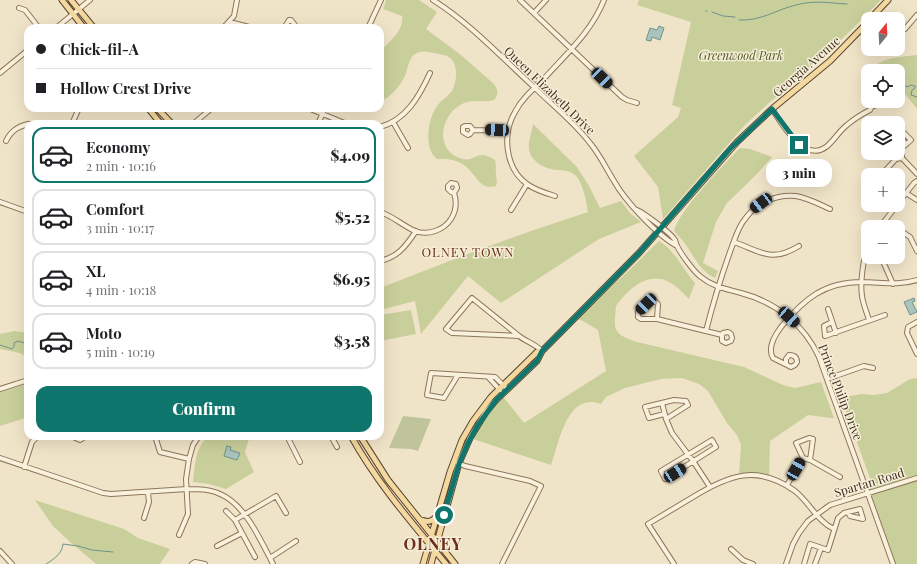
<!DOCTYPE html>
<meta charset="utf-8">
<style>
body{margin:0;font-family:"Playfair Display",serif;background:#f2f2f2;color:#202124;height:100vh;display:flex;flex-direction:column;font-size:15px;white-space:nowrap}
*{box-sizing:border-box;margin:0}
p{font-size:13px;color:#757577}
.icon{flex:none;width:22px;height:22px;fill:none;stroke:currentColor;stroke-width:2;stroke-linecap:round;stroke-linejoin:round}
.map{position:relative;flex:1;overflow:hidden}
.details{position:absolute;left:24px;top:120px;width:360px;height:320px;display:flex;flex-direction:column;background:#fff;border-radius:12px;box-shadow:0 4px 16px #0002}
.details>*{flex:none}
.top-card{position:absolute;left:24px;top:24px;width:360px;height:88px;border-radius:12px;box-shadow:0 4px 16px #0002;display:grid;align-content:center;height:88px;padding:0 12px;background:#fff}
.needle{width:26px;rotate:18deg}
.tools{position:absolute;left:861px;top:12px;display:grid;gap:8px}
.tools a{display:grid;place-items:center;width:44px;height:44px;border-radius:8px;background:#fff;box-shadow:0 4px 16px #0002;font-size:20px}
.end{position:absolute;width:18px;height:18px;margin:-9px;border:5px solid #0f766e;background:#fff;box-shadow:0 0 0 2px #fff}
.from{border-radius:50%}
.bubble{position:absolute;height:28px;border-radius:12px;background:#fff;box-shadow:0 4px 16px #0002;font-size:13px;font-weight:800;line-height:28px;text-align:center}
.car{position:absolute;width:12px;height:24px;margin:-12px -6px;border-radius:5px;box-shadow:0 0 3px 1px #0007;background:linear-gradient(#222 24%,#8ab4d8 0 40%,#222 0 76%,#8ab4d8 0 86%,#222 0)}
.top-card b{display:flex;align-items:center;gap:14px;height:38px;font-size:15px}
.top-card b+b{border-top:1px solid #e0e0e0}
.top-card i{width:10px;height:10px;background:#202124}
ul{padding:7px 0 0;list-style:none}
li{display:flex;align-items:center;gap:12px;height:56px;margin:0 8px 6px;padding:0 4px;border:2px solid #e0e0e0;border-radius:12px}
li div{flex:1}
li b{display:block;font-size:15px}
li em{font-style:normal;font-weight:800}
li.selected{border-color:#0f766e}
li>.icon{width:36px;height:36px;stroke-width:1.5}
.primary-button{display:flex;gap:8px;margin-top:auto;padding:8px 12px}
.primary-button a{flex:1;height:46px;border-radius:12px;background:#0f766e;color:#fff;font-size:16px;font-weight:800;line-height:46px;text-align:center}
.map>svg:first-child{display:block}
</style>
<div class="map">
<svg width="917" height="564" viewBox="0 0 917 564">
<rect width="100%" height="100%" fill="#f0e4c8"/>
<path fill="#c9cf9b" d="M386 0H419L437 12 426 29 461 55 494 84C498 90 499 94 494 100 485 103 474 99 464 103 440 113 433 152 463 159 477 162 475 148 495 160 497 168 495 167 496 173 496 179 498 180 496 186 479 191 476 173 464 165 455 159 447 159 437 159 423 149 428 118 437 106 441 100 448 97 452 91 458 80 459 58 444 55 437 54 426 50 420 52 408 55 409 67 405 76 400 87 390 97 380 102V53C388 41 404 33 402 16L383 9Z
M639 0H881L815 66 770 102 745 125 663 219 658 187 634 156 678 117 681 108 672 105 691 22 637 5Z
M917 55V109L906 95 898 90V71H868V80L862 79C879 57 891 58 917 55Z
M533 124 577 167 589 186 600 208 621 201 630 213 641 222 599 239 501 303 468 276 421 334 415 301 380 310V288L478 250 531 231 588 212C586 201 584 187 577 177 572 171 564 170 557 170 545 169 531 162 529 149 528 141 532 132 533 124Z
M740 148 750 149 772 157 757 174 727 203 716 222 703 263 718 271 715 278C700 271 695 258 686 245 683 240 678 236 674 231 678 212 724 164 740 148Z
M659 241C675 250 683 270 695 283L689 299C683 293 676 285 667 281 646 272 628 290 616 306 614 331 612 333 637 342L744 367 783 385 795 388 821 382 834 418H831L808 415 770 441 769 477 739 476 741 445 737 435 727 423 708 391 699 384 682 378 661 379 625 388 606 397 601 404C567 391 559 443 551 465L470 438 501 394 524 423 606 371 598 330 583 321 575 318 623 276Z
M411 310 416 334 380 341V315Z
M14 331 28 333V358L20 353 0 349V334Z
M917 378V564H893L868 493 872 484 841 398 861 394 874 395 887 393 910 379Z
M28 380V417L0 426V389Z
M209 436H240L249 439 245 452 254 472 226 489 209 484 193 482C195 466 195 446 209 436Z
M35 500 124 529 138 538 170 549 160 564H96L69 541 53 526Z"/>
<path fill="#bfc49a" d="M403 416 431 419 418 451 411 449 389 448Z"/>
<path fill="#a9c4bc" stroke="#6f938a" d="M659 26 664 28 660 40 652 37 651 41 646 40 650 28 657 30Z
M914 298 915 301 912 302 917 312 910 315 904 302Z
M227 446 231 447 230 450 240 453 237 460 224 456Z"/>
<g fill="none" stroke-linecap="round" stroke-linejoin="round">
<path stroke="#6f938a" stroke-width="1" d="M706 11H707
M712 12 723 16 735 17
M739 20C762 21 775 10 796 5 813 0 830 3 847 4
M889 66 892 71
M898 73 903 80 902 84 903 86H906L907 87 911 85 915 86V88L912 90 911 95 917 97
M0 345 12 349 14 347V343L18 341 28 344
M46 564C54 559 62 554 63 544L78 546 92 550 113 552"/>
<g stroke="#8d765c" stroke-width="6">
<path id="minor" d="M433 0C471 24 501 57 534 87 552 105 574 122 590 143 600 155 606 168 614 181 625 201 657 235 677 246
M520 0 622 97 627 100 637 103
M19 8 25 10 39 28
M534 13 546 0
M230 22 253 28
M56 28 90 0
M223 28 234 16 237 0
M284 28 289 20H291L295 25V28
M368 28 381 0
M898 29H905L917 15
M0 73 28 50
M870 101 871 105 874 106 878 104 879 101
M308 108 347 124
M772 109C782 124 804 163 826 147 834 141 839 131 847 125 854 119 862 114 870 110L872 106
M393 122 408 148
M28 124H42
M72 124 79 108
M193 124 212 108
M318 124 325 108
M380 127C406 120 419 97 430 73
M473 130 470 126H465L463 127V132L468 135 470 134 473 130 508 131
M6 141C11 131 17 127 28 124
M902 158 917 174
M881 175 896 159 902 158V148C905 145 908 143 911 140L903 132 899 136 906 144
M906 193 917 200
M555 196C545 193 535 190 527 184 505 168 502 134 515 112 521 100 531 91 541 82 564 56 591 33 604 0
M0 202 28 212
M898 203 914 183 917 181
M511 210 527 184
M637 210C644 213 671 233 675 240 676 242 676 244 677 246 681 254 694 272 701 277 713 287 727 289 741 293 775 302 804 324 819 357L893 564
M380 212C393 216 403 226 415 231 428 236 444 230 451 219 456 211 457 202 454 193L457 188 456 184 451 183 448 186V189L451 192 454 193
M885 221 894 227
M880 227 897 205
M898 229 910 237 917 251
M734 242C762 252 771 263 799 246
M868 246C863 259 860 283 862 296 863 304 867 313 869 320
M881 257 893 284
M380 261C398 257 406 246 416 231
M828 309 836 333
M657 319H641L638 317V312L649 302 654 300 658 304 657 319 722 335V341L726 343 731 341 732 338 731 334 728 332 723 333 722 335
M832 322 824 326 825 336 885 315
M917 322 908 327 907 333 917 354
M706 331C713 303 721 277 731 249 735 239 738 227 745 219 756 203 776 194 796 196 808 198 819 204 830 209
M519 336 452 333 446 329 472 298 519 336C527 342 535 344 542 351
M786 364V359L789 355C794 355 797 357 797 362L795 365 791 367 773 358C767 348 775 335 781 327 804 299 824 282 862 282 881 282 898 286 917 280
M458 375 444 398 427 395 431 373 495 377 507 389
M488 377 500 390
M827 379 864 366 873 368
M0 389 28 380
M662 403 666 419 672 433 693 461 710 487
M664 414 649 418 645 407 674 400 686 401 688 405 666 419
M71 436 80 440 83 438 84 436
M155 436 160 452 189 459
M287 436 300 462
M331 436 337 447
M712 440 716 447 665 479 661 471Z
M0 458 103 493 111 494 187 489C198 489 210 489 220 494 245 504 261 541 273 564
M810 460 840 477
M458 463 465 466 530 481 541 486 502 564
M24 467 32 442 38 436
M787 485 803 458 810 460 813 439 809 438 796 443 803 458
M226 511 235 520
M144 518 149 502 148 493
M242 533 255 557
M179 535 188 514 186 479 189 459 193 445 199 436
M217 546 242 533 235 520 276 496 286 513
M731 549 743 560 753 564
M0 551 12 564
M270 558 296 541
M192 564 195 562 205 564
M674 564 648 524C663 515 678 506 693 497 729 475 757 464 795 491 810 503 817 521 834 529
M786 564 793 544 799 533 808 521 830 505 917 478
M804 564 810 544 828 550 838 518 844 513 860 509 863 519 850 516 848 512
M815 564 821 548"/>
</g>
<g stroke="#5b4430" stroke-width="7">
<path id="major" d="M62 0 84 28
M71 0 94 28
M870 19 888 0
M148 108 161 124
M157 108 172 124
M351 436C377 483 412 523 446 564
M360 436 388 480 455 564
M419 519C426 522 431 523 436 517
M423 564 450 472 462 440 473 421 491 397 534 355 537 352 542 351
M431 564 459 463 470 438 486 412 496 400 537 361 542 351 552 341 639 253 737 142 772 109 830 61 868 22"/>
</g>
<use href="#minor" stroke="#faf1dc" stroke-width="4"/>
<use href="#major" stroke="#f3d9a0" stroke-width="5"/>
</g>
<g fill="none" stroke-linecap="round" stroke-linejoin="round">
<path stroke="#0f766e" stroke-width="5" d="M444 515 459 464 468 443 478 425 496 400 537 361 542 351 552 341 639 253 730 149 772 109 799 145"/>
</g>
<g text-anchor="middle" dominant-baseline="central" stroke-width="3" stroke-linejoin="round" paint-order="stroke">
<g font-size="12" font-style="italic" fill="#4d5a26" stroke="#f7eed8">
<text x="741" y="55">Greenwood Park</text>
</g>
<g font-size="12" fill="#3d2e20" stroke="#f7eed8">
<text transform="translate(806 66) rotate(-41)">Georgia Avenue</text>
<text transform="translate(550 90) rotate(44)">Queen Elizabeth Drive</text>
<text transform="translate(841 392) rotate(69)">Prince Philip Drive</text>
<text transform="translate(869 482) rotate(-17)">Spartan Road</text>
</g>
<g font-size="13" letter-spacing="1" fill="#6b2e1e" stroke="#f7eed8">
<text x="468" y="251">OLNEY TOWN</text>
</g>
<g font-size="16" font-weight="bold" letter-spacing="1" fill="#6b2e1e" stroke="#f7eed8">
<text x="433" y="543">OLNEY</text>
</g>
</g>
</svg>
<div class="tools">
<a><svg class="needle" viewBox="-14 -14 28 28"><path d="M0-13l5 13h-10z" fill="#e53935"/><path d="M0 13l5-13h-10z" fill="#757577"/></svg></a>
<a><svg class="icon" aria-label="locate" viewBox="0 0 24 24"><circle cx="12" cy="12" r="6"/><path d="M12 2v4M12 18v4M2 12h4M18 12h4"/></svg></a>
<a><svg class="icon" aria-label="layers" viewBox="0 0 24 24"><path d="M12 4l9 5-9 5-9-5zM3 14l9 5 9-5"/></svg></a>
<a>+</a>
<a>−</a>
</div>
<i class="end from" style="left:444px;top:515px"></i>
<i class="end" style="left:799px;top:145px"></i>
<div class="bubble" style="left:766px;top:159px;width:66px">3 min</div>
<i class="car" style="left:602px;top:78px;rotate:134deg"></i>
<i class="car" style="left:497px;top:130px;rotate:273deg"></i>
<i class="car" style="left:761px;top:203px;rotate:233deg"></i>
<i class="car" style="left:646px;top:304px;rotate:225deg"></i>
<i class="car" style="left:789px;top:317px;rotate:132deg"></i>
<i class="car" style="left:796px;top:469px;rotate:30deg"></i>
<i class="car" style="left:675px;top:473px;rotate:57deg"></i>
<div class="top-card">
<b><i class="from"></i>Chick-fil-A</b>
<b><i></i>Hollow Crest Drive</b>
</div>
<section class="details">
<ul>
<li class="selected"><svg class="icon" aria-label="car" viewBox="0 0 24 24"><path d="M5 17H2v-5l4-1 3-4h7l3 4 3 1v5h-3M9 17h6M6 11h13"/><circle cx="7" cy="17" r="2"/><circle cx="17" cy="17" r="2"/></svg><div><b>Economy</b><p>2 min · 10:16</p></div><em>$4.09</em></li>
<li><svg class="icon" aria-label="car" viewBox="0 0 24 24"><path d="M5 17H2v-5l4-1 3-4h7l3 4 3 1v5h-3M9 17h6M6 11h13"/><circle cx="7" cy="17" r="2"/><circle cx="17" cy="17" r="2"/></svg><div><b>Comfort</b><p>3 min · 10:17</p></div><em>$5.52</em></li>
<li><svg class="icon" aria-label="car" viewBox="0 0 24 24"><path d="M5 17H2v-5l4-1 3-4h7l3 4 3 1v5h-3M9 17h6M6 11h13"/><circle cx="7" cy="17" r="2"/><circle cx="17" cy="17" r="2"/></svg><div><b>XL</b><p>4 min · 10:18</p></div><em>$6.95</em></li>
<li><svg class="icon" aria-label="car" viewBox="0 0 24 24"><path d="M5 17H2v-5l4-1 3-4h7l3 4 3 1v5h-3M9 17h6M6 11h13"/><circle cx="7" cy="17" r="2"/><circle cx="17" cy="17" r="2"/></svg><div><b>Moto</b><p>5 min · 10:19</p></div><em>$3.58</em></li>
</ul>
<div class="primary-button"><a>Confirm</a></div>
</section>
</div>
